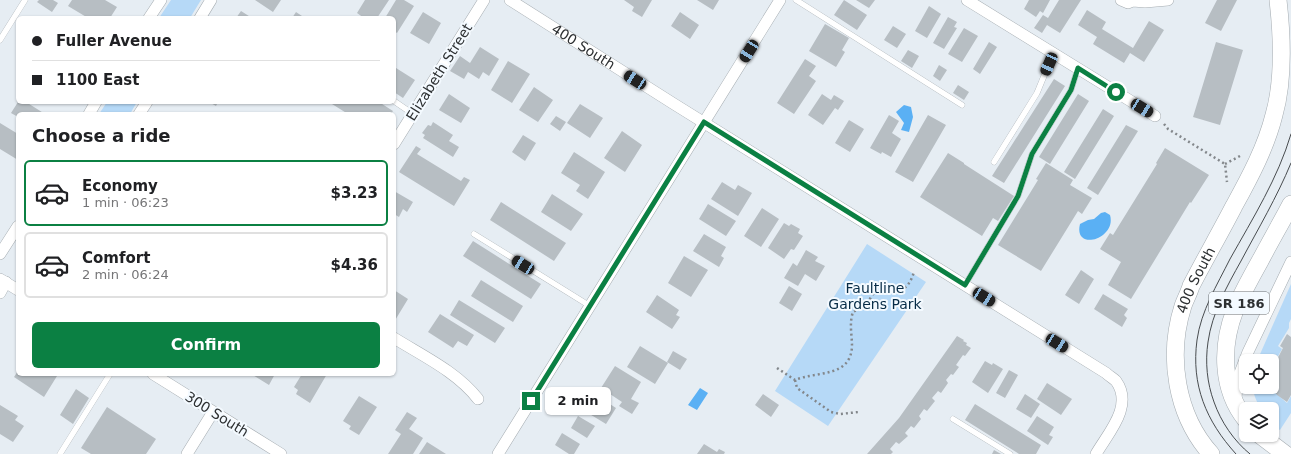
<!DOCTYPE html>
<meta charset="utf-8">
<style>
body{margin:0;font-family:"DejaVu Sans",sans-serif;background:#f2f2f2;color:#202124;height:100vh;display:flex;flex-direction:column;font-size:15px;white-space:nowrap}
*{box-sizing:border-box;margin:0}
p{font-size:13px;color:#757577}
.icon{flex:none;width:22px;height:22px;fill:none;stroke:currentColor;stroke-width:2;stroke-linecap:round;stroke-linejoin:round}
.map{position:relative;flex:1;overflow:hidden}
.sheet{position:absolute;left:16px;top:112px;width:380px;height:264px;display:flex;flex-direction:column;background:#fff;border-radius:6px;box-shadow:0 1px 3px #0004}
.sheet>*{flex:none}
.hud{position:absolute;left:16px;top:16px;width:380px;height:88px;border-radius:6px;box-shadow:0 1px 3px #0004;display:grid;align-content:center;height:88px;padding:0 16px;background:#fff}
.fabs{position:absolute;left:1239px;top:354px;display:grid;gap:8px}
.fabs a{display:grid;place-items:center;width:40px;height:40px;border-radius:6px;background:#fff;box-shadow:0 1px 3px #0004;font-size:20px}
.end{position:absolute;width:18px;height:18px;margin:-9px;border:5px solid #0b8043;background:#fff;box-shadow:0 0 0 2px #fff}
.from{border-radius:50%}
.bubble{position:absolute;height:28px;border-radius:6px;background:#fff;box-shadow:0 1px 3px #0004;font-size:13px;font-weight:700;line-height:28px;text-align:center}
.car{position:absolute;width:12px;height:24px;margin:-12px -6px;border-radius:5px;box-shadow:0 0 3px 1px #0007;background:linear-gradient(#222 24%,#8ab4d8 0 40%,#222 0 76%,#8ab4d8 0 86%,#222 0)}
.hud b{display:flex;align-items:center;gap:14px;height:38px;font-size:15px}
.hud b+b{border-top:1px solid #e0e0e0}
.hud i{width:10px;height:10px;background:#202124}
ul{padding:0;list-style:none}
li{display:flex;align-items:center;gap:12px;height:66px;margin:0 8px 6px;padding:0 8px;border:2px solid #e0e0e0;border-radius:6px}
li div{flex:1}
li b{display:block;font-size:15px}
li em{font-style:normal;font-weight:700}
li.current{border-color:#0b8043}
li>.icon{width:36px;height:36px;stroke-width:1.5}
h2{padding:0 16px;font-size:18px;line-height:48px}
.button{display:flex;gap:8px;margin-top:auto;padding:8px 16px}
.button a{flex:1;height:46px;border-radius:6px;background:#0b8043;color:#fff;font-size:16px;font-weight:700;line-height:46px;text-align:center}
.map>svg:first-child{display:block}
</style>
<div class="map">
<svg width="1291" height="454" viewBox="0 0 1291 454">
<rect width="100%" height="100%" fill="#e6edf3"/>
<path fill="#b6d9f7" d="M171 0H201L190 18H159Z
M107 102H137L130 114H99Z
M867 244 926 282 828 426 775 391Z
M1291 284V319L1289 323V328L1278 346 1282 349 1272 367V361H1257Z
M1272 372 1273 391 1287 403 1291 396V413L1280 430 1272 425V409H1260L1255 397 1252 387H1272Z"/>
<path fill="#5ab0f4" d="M904 105 911 107 913 117 909 132 901 130 904 123 896 112Z
M1105 212 1110 215C1117 239 1073 252 1080 224L1088 220 1094 219 1101 213Z
M700 388 708 393 697 410 688 405Z"/>
<path fill="#b7bec3" d="M39 0H53L58 3 52 12 37 2Z
M72 0H105L117 7 110 18H88L68 6Z
M255 0H281L273 12Z
M365 0H389L377 18H364L357 13Z
M396 0H404L414 6 397 33 394 31V18H385Z
M624 0H652L642 17 632 11 634 7Z
M697 0H719L713 10Z
M844 0 867 15 857 30 834 15Z
M856 0H875L869 8Z
M1029 0H1050L1043 13 1040 11 1036 17 1024 9Z
M1059 0H1081L1060 33 1047 25 1042 33 1034 28 1043 15 1048 18Z
M1217 0H1237L1221 31 1205 23Z
M929 6 941 14 927 38 915 31Z
M1087 10 1106 22 1102 29 1133 48 1149 21 1164 30 1144 62 1130 53 1124 63 1093 44 1097 37 1078 25Z
M241 11 252 18H236Z
M296 12 305 18H292Z
M423 12 441 23 429 44 410 33Z
M680 12 699 25 690 39 671 26Z
M948 17 957 22 954 27 957 28 944 49 933 43Z
M825 24 849 38 842 50 845 52 836 67 809 51Z
M893 26 906 34 897 48 884 40Z
M964 28 978 36 962 62 948 54Z
M989 42 997 47 980 74 973 69Z
M1216 42 1243 50 1220 125 1193 117Z
M480 47 499 59 489 76 483 72 479 79 468 72 464 79 450 71 460 56 470 63Z
M908 50 919 56 912 68 901 61Z
M805 59 816 66 809 76 816 81 794 114 777 103Z
M508 61 530 74 512 103 491 90Z
M939 65 947 70 940 81 933 76Z
M396 68 415 80 403 98 394 92V71Z
M1054 79 1065 86 1004 183 992 176Z
M958 85 969 92 964 100 953 93Z
M534 87 553 100 538 122 519 110Z
M449 94 470 108 461 123 439 110Z
M822 94 831 100 834 95 844 101 838 110 835 108 823 125 808 115Z
M1078 94 1089 101 1050 164 1039 157Z
M18 102H26L45 114H18V117L11 113Z
M209 102H218L216 106Z
M334 102H379L393 111 391 114H348L332 104Z
M580 104 603 118 590 138 567 123Z
M1103 109 1114 116 1075 179 1064 172Z
M889 115 899 121 892 133 901 139 891 157 882 152 881 154 870 148Z
M928 115 946 125 913 182 895 172Z
M556 116 566 122 560 131 550 124Z
M849 120 864 129 850 152 835 143Z
M433 122 453 135 449 141 459 147 453 157 423 138 425 135 422 133 428 125 431 126Z
M0 123 18 134V160L0 149Z
M1126 125 1138 131 1098 195 1087 188Z
M622 131 642 145 625 172 604 158Z
M523 135 536 143 525 161 512 152Z
M416 146 421 149 417 154 461 181 464 177 470 180 454 206 399 172Z
M1165 148 1209 175 1191 203 1190 202 1131 299 1108 285 1121 262 1100 249 1110 233 1113 235 1157 164 1156 163Z
M574 152 605 172 588 199 576 191 580 185 561 173Z
M948 153 964 163V164L1014 196 998 221 993 218 982 236 920 197Z
M1046 163 1073 180 1070 185 1092 198 1082 214 1078 211 1041 271 998 245 1038 180 1036 179Z
M722 182 735 190 738 185 752 193 738 216 711 199Z
M394 191 413 202 407 212 403 209 399 217 394 214Z
M552 194 583 214 571 231 541 212Z
M501 202 566 243 554 261 490 220Z
M708 204 736 221 726 236 699 219Z
M762 208 779 219 761 247 744 236Z
M784 223 789 226 791 224 800 229 798 233 803 236 794 250 791 249 784 259 768 248Z
M704 234 726 247 721 256 724 258 719 267 693 251Z
M473 241 541 284 531 299 463 256Z
M806 250 818 257 815 261 825 266 816 281 805 274 798 286 784 278 793 263 797 266Z
M684 256 708 270 691 297 668 283Z
M1081 270 1094 279 1079 304 1065 295Z
M481 280 523 306 513 322 471 296Z
M789 286 802 294 792 311 779 303Z
M394 290 408 299 394 322Z
M1103 294 1128 309 1124 315 1127 318 1122 327 1094 309Z
M657 295 679 310 676 315 680 317 672 329 646 312Z
M459 300 505 328 495 343 450 315Z
M440 314 474 335 467 346 458 341 453 348 428 332Z
M1287 334 1291 337V395L1287 402 1277 395 1273 389V370L1274 365 1283 348 1280 346Z
M957 336 964 340 963 341 967 343 966 345 971 348 965 356 963 355 956 365 959 367 953 375 951 374 946 380 948 383 941 393 938 391 932 398 935 401 927 411 924 409 919 416 921 419 914 428 911 426 905 433 908 436 899 444 896 442 890 449 893 452 891 454H867L899 418Z
M640 346 668 363 655 384 627 367Z
M673 351 687 359 680 370 667 362Z
M985 361 992 365 993 363 1003 369 988 393 972 382Z
M615 366 641 382 631 399 639 403 632 414 619 406 622 402 601 388Z
M1009 370 1018 375 1005 398 996 393Z
M18 371V374H54L57 376 44 397 14 377Z
M251 374H275L269 385Z
M302 374H327L310 403 296 394 298 390 294 387Z
M1047 383 1072 399 1061 415 1037 399Z
M76 389 89 398 73 424 60 415Z
M593 393 616 408 606 424 583 410Z
M763 394 779 405 771 417 755 405Z
M1025 394 1040 404 1031 418 1016 409Z
M359 396 377 407 359 435 349 429 351 426 343 421Z
M975 404 1041 445 1036 454H1019L965 420Z
M0 405 18 416 15 420 24 426 13 442 0 434Z
M107 407 156 439 146 454H91L81 448Z
M407 412 417 418 409 429 423 438 413 454H388L401 434 395 430Z
M578 416 595 426 587 438 571 428Z
M1037 416 1054 427 1049 435 1053 437 1048 445 1027 431Z
M562 433 580 444 574 454H569L555 445Z
M427 442 446 454H419Z
M704 444 717 452 719 449 725 452 724 454H697Z
M994 450 1001 454H992Z"/>
<g fill="none" stroke-linecap="round" stroke-linejoin="round">
<g stroke="#a5acb1" stroke-width="6">
<path id="lane" d="M796 0 962 105
M0 40 25 0
M394 101 413 114
M994 162 1037 93 1053 54
M474 234 590 306
M965 285 1018 196 1032 154 1071 90 1078 68
M953 419 1010 454
M60 454 110 374"/>
</g>
<g stroke="#a5acb1" stroke-width="12">
<g id="street">
<path id="s1" d="M510 0 674 104 1106 373C1109 376 1113 378 1116 381 1134 406 1108 433 1096 454"/>
<path d="M967 0 1155 116"/>
<path d="M1121 0 1128 3 1133 1 1145 2 1168 0"/>
<path d="M149 18 161 0"/>
<path d="M200 18 211 0"/>
<path d="M89 114 96 102"/>
<path d="M139 114 147 102"/>
<path d="M394 144 484 0"/>
<path d="M0 254 18 226"/>
<path d="M0 279 18 290"/>
<path d="M0 293 6 282"/>
<path d="M394 338C423 356 457 372 478 399"/>
<path d="M153 374 281 454"/>
<path d="M1236 397 1238 378 1248 352 1291 262"/>
<path d="M187 454 213 412"/>
<path d="M498 454 780 0"/>
</g>
</g>
<g stroke="#a5acb1" stroke-width="18">
<g id="primary">
<path d="M1246 420C1221 389 1221 346 1235 310 1242 293 1251 277 1260 261 1270 242 1281 223 1291 204"/>
<path d="M1260 435 1285 454"/>
<path id="s2" d="M1211 454C1176 415 1167 356 1183 306 1185 300 1189 293 1191 286 1205 259 1220 233 1234 206 1250 177 1266 147 1274 115 1284 80 1282 35 1278 0"/>
</g>
</g>
<path stroke="#83878b" stroke-width="2.5" stroke-dasharray="2 3" stroke-linecap="butt" d="M1164 124 1168 129 1225 164 1227 182
M1225 164 1240 156
M777 368 795 380C816 371 851 378 852 346 852 335 849 323 853 312 857 310 863 307 866 304 870 300 872 294 876 291 891 282 904 303 914 272
M795 380 797 388 831 412 840 414 859 412"/>
<use href="#lane" stroke="#fff" stroke-width="5.5"/>
<use href="#street" stroke="#fff" stroke-width="11"/>
<use href="#primary" stroke="#fff" stroke-width="17"/>
<path stroke="#484c4f" stroke-width="1" d="M1236 454C1206 421 1191 385 1197 340 1201 311 1217 285 1230 259 1253 218 1278 178 1291 134
M1250 454C1234 441 1221 422 1214 402 1207 383 1205 362 1208 342 1212 313 1227 286 1241 261 1258 229 1277 197 1291 163"/>
</g>
<g fill="none" stroke-linecap="round" stroke-linejoin="round">
<path stroke="#0b8043" stroke-width="5" d="M531 401 704 122 965 285 1018 196 1032 154 1071 90 1078 68 1116 92"/>
</g>
<g text-anchor="middle" dominant-baseline="central" stroke-width="4" stroke-linejoin="round" paint-order="stroke">
<rect fill="#f4faff" stroke="#696d70" stroke-width="1" x="1209" y="292" width="60" height="22" rx="3"/>
<g font-size="13" font-weight="bold" fill="#2d3032">
<text x="1239" y="303">SR 186</text>
</g>
<g font-size="14" fill="#2d3032" stroke="#f4faff">
<text stroke="none"><textPath href="#s1" startOffset="87">400 South</textPath></text>
<text transform="translate(439 72) rotate(-58)">Elizabeth Street</text>
<text stroke="none"><textPath href="#s2" startOffset="186">400 South</textPath></text>
<text transform="translate(217 414) rotate(32)">300 South</text>
</g>
<g font-size="14" fill="#062b46" stroke="#f4faff">
<text x="875" y="288">Faultline<tspan x="875" dy="16">Gardens Park</tspan></text>
</g>
</g>
</svg>
<div class="fabs">
<a><svg class="icon" aria-label="locate" viewBox="0 0 24 24"><circle cx="12" cy="12" r="6"/><path d="M12 2v4M12 18v4M2 12h4M18 12h4"/></svg></a>
<a><svg class="icon" aria-label="layers" viewBox="0 0 24 24"><path d="M12 4l9 5-9 5-9-5zM3 14l9 5 9-5"/></svg></a>
</div>
<i class="end from" style="left:1116px;top:92px"></i>
<i class="end" style="left:531px;top:401px"></i>
<div class="bubble" style="left:545px;top:387px;width:66px">2 min</div>
<i class="car" style="left:749px;top:51px;rotate:212deg"></i>
<i class="car" style="left:1049px;top:64px;rotate:204deg"></i>
<i class="car" style="left:635px;top:80px;rotate:303deg"></i>
<i class="car" style="left:1142px;top:108px;rotate:121deg"></i>
<i class="car" style="left:523px;top:265px;rotate:302deg"></i>
<i class="car" style="left:984px;top:297px;rotate:122deg"></i>
<i class="car" style="left:1057px;top:343px;rotate:122deg"></i>
<div class="hud">
<b><i class="from"></i>Fuller Avenue</b>
<b><i></i>1100 East</b>
</div>
<section class="sheet">
<h2>Choose a ride</h2>
<ul>
<li class="current"><svg class="icon" aria-label="car" viewBox="0 0 24 24"><path d="M5 17H2v-5l4-1 3-4h7l3 4 3 1v5h-3M9 17h6M6 11h13"/><circle cx="7" cy="17" r="2"/><circle cx="17" cy="17" r="2"/></svg><div><b>Economy</b><p>1 min · 06:23</p></div><em>$3.23</em></li>
<li><svg class="icon" aria-label="car" viewBox="0 0 24 24"><path d="M5 17H2v-5l4-1 3-4h7l3 4 3 1v5h-3M9 17h6M6 11h13"/><circle cx="7" cy="17" r="2"/><circle cx="17" cy="17" r="2"/></svg><div><b>Comfort</b><p>2 min · 06:24</p></div><em>$4.36</em></li>
</ul>
<div class="button"><a>Confirm</a></div>
</section>
</div>
